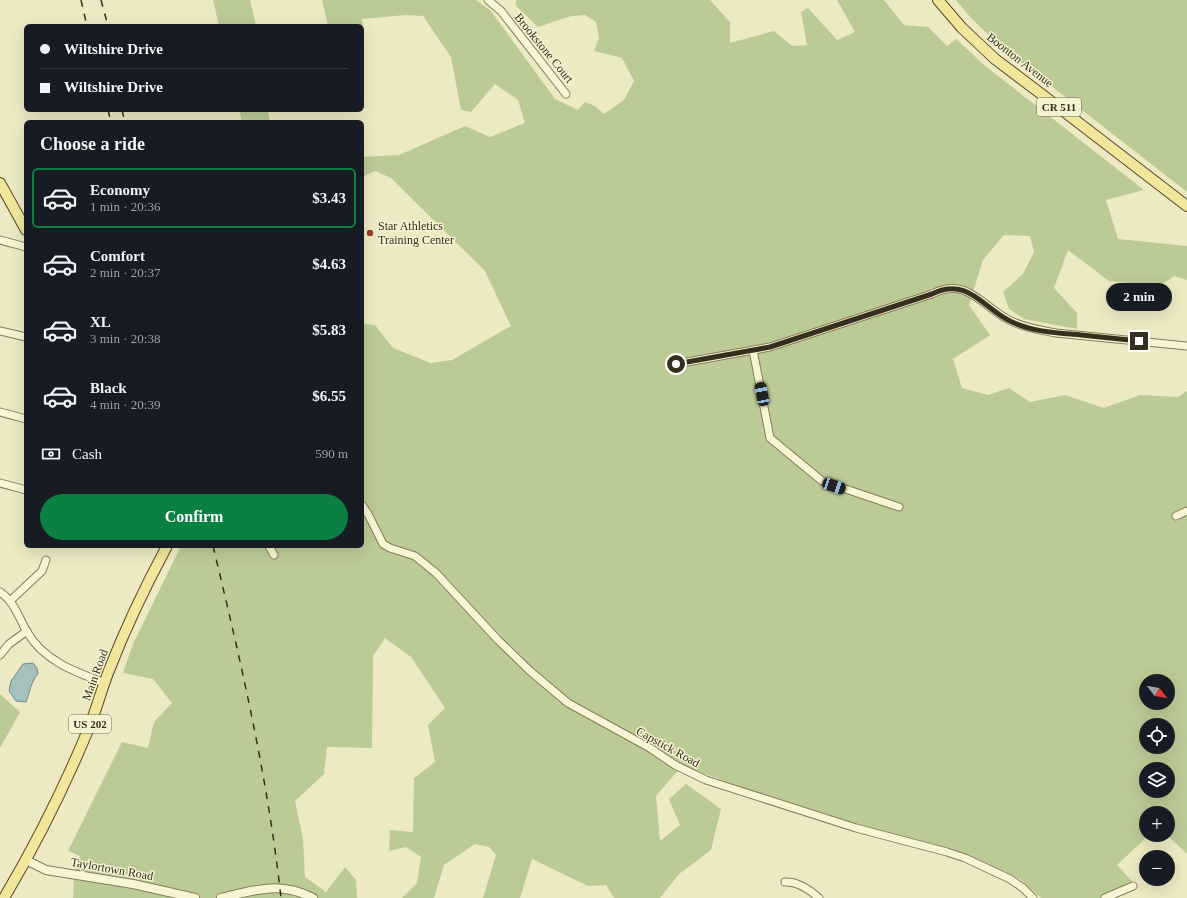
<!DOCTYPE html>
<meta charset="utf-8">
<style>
body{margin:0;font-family:"Times New Roman",serif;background:#20242c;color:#f1f3f6;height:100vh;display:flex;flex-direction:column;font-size:15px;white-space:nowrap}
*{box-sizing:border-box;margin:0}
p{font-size:13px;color:#9ea1a6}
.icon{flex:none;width:22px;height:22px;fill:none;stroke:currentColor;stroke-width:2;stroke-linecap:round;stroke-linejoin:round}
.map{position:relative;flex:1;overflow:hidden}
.panel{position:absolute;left:24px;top:120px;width:340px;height:428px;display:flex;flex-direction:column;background:#171b24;border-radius:6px;box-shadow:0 4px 16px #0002}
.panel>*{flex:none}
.top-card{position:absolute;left:24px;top:24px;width:340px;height:88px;border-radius:6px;box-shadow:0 4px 16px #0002;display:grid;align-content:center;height:88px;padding:0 16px;background:#171b24}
.needle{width:26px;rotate:121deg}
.buttons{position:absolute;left:1139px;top:674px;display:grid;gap:8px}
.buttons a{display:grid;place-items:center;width:36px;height:36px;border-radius:50%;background:#171b24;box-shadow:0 4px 16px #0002;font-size:20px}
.end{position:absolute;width:18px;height:18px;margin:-9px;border:5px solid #372f1e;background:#fff;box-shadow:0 0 0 2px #fff}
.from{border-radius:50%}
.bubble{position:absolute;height:28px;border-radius:14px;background:#171b24;box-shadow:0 4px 16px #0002;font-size:13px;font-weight:700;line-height:28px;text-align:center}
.car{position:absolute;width:12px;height:24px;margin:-12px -6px;border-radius:5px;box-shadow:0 0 3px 1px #0007;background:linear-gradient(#222 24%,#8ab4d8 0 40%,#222 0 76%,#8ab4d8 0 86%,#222 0)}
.top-card b{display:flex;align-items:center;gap:14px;height:38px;font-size:15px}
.top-card b+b{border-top:1px solid #363941}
.top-card i{width:10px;height:10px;background:#f1f3f6}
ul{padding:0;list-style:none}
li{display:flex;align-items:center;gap:12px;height:60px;margin:0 8px 6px;padding:0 8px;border:2px solid transparent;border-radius:6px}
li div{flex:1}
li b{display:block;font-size:15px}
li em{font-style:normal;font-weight:700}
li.on{border-color:#0b8043}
li>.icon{width:36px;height:36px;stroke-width:1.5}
h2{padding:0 16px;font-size:18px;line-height:48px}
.pay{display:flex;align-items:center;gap:10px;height:44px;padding:0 16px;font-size:15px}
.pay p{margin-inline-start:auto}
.button{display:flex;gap:8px;margin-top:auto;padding:8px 16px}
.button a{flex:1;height:46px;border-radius:24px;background:#0b8043;color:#fff;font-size:16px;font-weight:700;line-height:46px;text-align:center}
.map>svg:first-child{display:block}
</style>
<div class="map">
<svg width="1187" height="898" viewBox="0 0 1187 898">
<rect width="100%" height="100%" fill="#ede9c2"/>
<path fill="#bbcb96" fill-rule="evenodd" d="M213 0H250L256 26H219Z
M322 0H476L491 11 555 99 578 110 585 102 595 106 604 114 624 100 634 81 622 58 594 51 599 38 596 22 585 15 571 16 538 27 516 6V0H710L730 22V43L774 31 792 46 807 45 801 12 808 8 837 40 855 32 837 0H884L904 25 928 27 947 46 956 39 984 65 1144 190 1106 200 1118 239 1187 246V280L1174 276 1160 286 1109 281 1068 250 1054 288 1077 313V329L1024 319 1009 309 1003 292 1023 274 1034 252 1030 236 1004 235 983 260 969 305 990 335 953 359 962 388 988 395 1009 388 1030 402 1065 395 1104 408 1140 395 1178 397 1187 391V854L1167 835H1168V813H1146V835H1149L1117 865 1132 881 1105 896 1106 898H1041L1020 879 977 859 867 831 682 766 656 796 660 841 680 825 669 799 686 784 721 809 711 850 679 874 660 898H614L606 885 588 886 532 859 520 898H483L496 855 489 847 475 844 444 865 434 898H402L417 883 421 857 406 847 389 851 390 830 413 832 414 778 435 762 428 725 445 708 411 657 385 638 373 656 372 748 327 747 324 774 295 801 303 839 305 877 326 892 345 867 356 880 357 898H73L74 875 80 856 68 851 122 742 148 748 154 722 172 703 153 679 123 673 133 644 181 546H362V333L364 324 375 325 393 348 431 363 452 360 511 326 485 271 391 178 375 171 362 177V157L399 155 465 126 490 137 525 123 518 100 495 84 471 112 461 110 451 57 423 16 406 15 362 19 363 28H362V26H328ZM1146 681H1168V703H1146ZM1146 725H1168V747H1146ZM1146 769H1168V791H1146Z
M956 0H1187V192L1000 46 971 18Z
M239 110H268L270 122H242Z
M0 694 20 712 0 748Z"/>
<path fill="#a5c0bd" stroke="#6c8e8c" d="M33 663 37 668 38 674C31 681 30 692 26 702L16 701 9 691 11 681 23 664Z"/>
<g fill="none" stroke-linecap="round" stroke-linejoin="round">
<g stroke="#877b5a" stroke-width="9">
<path id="minor" d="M488 0 501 11 566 94
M0 240 26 247
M0 331 26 337
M753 350 770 438 822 481 899 507
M676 364 770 347 932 294C968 276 982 307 1011 321 1025 328 1041 330 1056 333L1187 346
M0 412 26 419
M0 483 26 490
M362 505 368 514 383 544 390 548 415 556 436 573 498 640 530 671 568 703 650 748 675 765 706 780 856 828 947 852 965 858 1010 879 1023 888 1033 898
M1176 516 1187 511
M269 546 274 555
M0 592C14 601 19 618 27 632 44 661 75 672 105 683
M10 601 42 571 46 560
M0 655 9 644 27 631
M785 882C797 881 810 890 819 898
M1105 898 1133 886"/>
</g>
<g stroke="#877b5a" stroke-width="10">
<path id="tertiary" d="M26 860 46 870 133 884 195 898
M221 898C254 890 280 881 313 898"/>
</g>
<g stroke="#55482e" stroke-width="12">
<path id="primary" d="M938 0 962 28 995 59 1040 93 1187 206
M0 183 26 230
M4 898C36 844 64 788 88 730 96 711 101 691 108 673 125 629 145 587 167 546"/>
</g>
<use href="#minor" stroke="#f8f5d5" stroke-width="7"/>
<use href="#tertiary" stroke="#f8f5d5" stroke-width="8"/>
<use href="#primary" stroke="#f0e79a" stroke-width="10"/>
<path stroke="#372f1e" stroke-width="1.5" stroke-dasharray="7 7" stroke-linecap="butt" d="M81 0 87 26
M101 0 108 26
M108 110 111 122
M122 110 125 122
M213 546C241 662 268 779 281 898"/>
</g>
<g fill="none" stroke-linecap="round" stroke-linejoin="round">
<path stroke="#372f1e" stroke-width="5" d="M676 364 770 347 932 294C969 276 983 309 1012 322 1033 332 1058 333 1081 335 1100 337 1119 339 1139 341"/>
</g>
<circle fill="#953f2a" stroke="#f5f2d2" stroke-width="1.5" cx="370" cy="233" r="4"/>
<g text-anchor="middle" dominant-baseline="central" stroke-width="3" stroke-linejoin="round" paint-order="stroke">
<g fill="#f5f2d2" stroke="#706a54" stroke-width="1">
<rect x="1037" y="98" width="44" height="18" rx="3"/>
<rect x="69" y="715" width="42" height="18" rx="3"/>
</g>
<g font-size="11" font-weight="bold" fill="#372f1e">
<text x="1059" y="107">CR 511</text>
<text x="90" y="724">US 202</text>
</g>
<g font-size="12" fill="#372f1e" stroke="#f5f2d2">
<text transform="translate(544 48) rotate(51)">Brookstone Court</text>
<text transform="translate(1020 60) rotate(38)">Boonton Avenue</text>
<text transform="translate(95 675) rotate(-70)">Main Road</text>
<text transform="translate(668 747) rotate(29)">Capstick Road</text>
<text transform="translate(112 869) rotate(10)">Taylortown Road</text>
</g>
<g font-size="12" fill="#372f1e" stroke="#f5f2d2" text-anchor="start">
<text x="378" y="226">Star Athletics<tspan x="378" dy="14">Training Center</tspan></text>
</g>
</g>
</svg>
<div class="buttons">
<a><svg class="needle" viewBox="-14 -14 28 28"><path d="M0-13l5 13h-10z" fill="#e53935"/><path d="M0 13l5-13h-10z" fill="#9ea1a6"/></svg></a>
<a><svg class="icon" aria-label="locate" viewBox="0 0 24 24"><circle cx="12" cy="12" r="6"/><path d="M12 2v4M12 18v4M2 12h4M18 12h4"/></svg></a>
<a><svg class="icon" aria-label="layers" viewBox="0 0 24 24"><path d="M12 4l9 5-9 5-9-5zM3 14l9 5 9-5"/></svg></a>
<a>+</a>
<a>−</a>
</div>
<i class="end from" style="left:676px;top:364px"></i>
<i class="end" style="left:1139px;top:341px"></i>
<div class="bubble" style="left:1106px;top:283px;width:66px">2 min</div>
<i class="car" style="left:762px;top:394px;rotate:349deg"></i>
<i class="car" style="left:834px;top:486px;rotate:109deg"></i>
<div class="top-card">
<b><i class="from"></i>Wiltshire Drive</b>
<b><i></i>Wiltshire Drive</b>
</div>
<section class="panel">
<h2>Choose a ride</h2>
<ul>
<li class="on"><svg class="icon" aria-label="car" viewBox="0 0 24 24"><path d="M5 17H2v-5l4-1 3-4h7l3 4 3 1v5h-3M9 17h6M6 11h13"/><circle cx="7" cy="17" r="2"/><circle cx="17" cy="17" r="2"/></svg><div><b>Economy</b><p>1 min · 20:36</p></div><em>$3.43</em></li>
<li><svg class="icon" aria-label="car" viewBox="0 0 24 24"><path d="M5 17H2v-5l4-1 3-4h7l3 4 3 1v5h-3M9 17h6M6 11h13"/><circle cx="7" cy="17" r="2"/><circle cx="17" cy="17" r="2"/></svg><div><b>Comfort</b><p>2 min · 20:37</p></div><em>$4.63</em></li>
<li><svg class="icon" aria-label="car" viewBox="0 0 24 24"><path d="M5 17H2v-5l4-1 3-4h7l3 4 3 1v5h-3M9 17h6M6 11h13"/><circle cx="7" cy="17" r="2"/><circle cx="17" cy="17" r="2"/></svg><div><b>XL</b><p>3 min · 20:38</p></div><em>$5.83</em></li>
<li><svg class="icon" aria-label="car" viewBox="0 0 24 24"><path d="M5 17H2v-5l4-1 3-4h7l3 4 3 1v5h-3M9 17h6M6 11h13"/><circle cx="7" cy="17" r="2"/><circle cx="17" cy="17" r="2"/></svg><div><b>Black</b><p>4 min · 20:39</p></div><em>$6.55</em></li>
</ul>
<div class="pay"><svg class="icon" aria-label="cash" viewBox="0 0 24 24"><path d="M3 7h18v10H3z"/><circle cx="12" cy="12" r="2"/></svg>Cash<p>590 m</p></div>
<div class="button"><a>Confirm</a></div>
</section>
</div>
